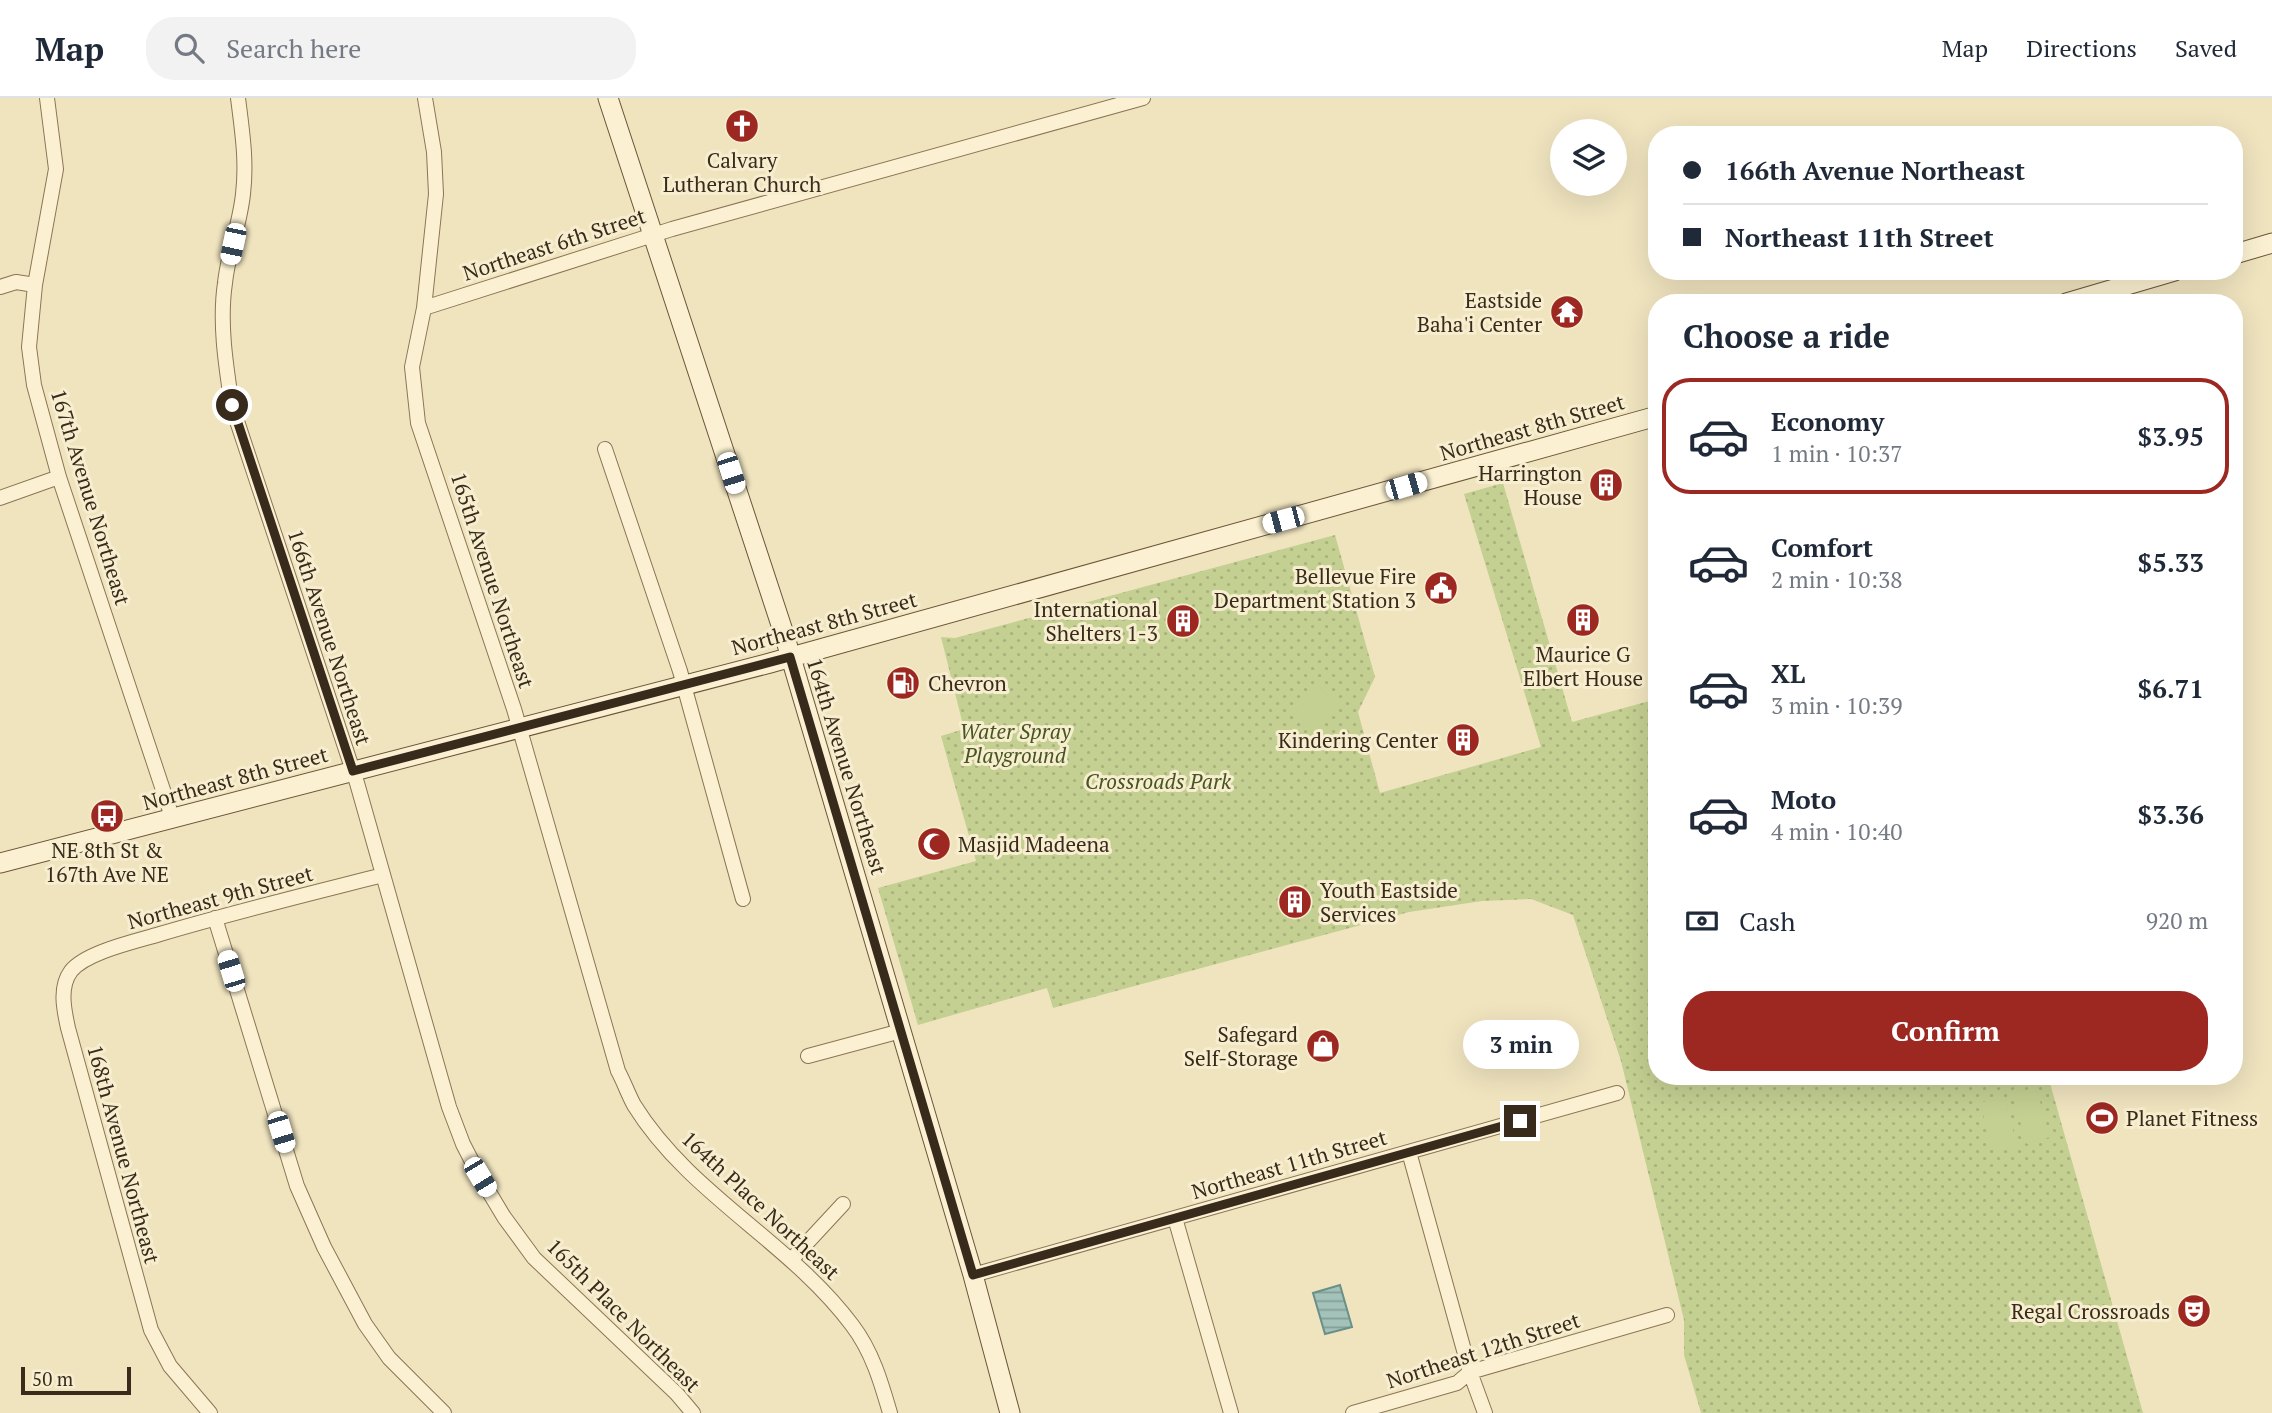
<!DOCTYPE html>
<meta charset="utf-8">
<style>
body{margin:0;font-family:"PT Serif",serif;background:#f2f2f3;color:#1f2937;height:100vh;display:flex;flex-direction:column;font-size:26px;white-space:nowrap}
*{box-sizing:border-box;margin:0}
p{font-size:23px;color:#747a83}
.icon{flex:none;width:38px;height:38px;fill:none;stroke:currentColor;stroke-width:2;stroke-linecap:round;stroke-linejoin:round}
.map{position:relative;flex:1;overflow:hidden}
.panel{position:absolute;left:1648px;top:196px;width:595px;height:791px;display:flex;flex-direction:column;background:#fff;border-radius:28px;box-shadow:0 7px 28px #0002}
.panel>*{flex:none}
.top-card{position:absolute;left:1648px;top:28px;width:595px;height:154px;border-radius:28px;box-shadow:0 7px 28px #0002;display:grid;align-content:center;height:154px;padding:0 35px;background:#fff}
.fabs{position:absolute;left:1550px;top:21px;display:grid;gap:14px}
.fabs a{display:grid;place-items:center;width:77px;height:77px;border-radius:50%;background:#fff;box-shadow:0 7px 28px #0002;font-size:35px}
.scale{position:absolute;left:21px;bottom:18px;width:110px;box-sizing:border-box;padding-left:7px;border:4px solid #392b1c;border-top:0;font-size:19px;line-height:24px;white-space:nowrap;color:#392b1c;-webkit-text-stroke:5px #f7eecf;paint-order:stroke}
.end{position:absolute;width:32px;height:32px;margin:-16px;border:9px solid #392b1c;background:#fff;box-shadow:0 0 0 4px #fff}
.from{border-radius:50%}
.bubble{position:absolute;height:49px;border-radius:24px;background:#fff;box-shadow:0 7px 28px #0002;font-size:23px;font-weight:700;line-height:49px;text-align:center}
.car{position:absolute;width:21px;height:42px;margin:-21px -10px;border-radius:9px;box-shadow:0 0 5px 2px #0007;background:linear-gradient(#fff 24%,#345 0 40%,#fff 0 76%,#345 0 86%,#fff 0)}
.top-card b{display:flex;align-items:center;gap:24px;height:66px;font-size:26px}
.top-card b+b{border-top:2px solid #e0e1e3}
.top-card i{width:18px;height:18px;background:#1f2937}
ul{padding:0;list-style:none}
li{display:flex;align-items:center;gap:21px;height:116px;margin:0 14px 10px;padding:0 21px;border:4px solid transparent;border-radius:28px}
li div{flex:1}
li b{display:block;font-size:26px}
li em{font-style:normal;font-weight:700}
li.active{border-color:#9d2822}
li>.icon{width:63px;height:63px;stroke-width:1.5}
h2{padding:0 35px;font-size:32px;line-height:84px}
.pay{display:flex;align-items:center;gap:18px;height:77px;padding:0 35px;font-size:26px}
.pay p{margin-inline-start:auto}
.button{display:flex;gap:14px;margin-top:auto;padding:14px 35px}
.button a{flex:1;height:80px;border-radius:28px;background:#9d2822;color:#fff;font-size:28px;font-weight:700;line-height:80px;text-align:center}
header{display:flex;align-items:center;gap:42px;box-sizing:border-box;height:98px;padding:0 35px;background:#fff;border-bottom:2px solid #e0e1e3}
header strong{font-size:33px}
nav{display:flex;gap:38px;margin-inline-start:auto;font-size:24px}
.search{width:490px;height:63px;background:#f2f2f3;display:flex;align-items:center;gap:18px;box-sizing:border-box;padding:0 24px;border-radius:28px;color:#747a83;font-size:26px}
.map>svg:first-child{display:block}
</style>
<header>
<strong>Map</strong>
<div class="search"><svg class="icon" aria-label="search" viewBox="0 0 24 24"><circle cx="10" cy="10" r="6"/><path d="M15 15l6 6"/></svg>Search here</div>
<nav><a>Map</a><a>Directions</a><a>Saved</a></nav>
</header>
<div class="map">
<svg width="2272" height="1315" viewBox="0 0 2272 1315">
<defs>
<pattern id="park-dots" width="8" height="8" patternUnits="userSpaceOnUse" patternTransform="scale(1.75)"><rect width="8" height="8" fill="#c4cf92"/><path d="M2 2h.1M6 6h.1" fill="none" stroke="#a9b27d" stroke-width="1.8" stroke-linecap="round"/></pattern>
<pattern id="water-rules" width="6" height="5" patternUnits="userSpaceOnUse" patternTransform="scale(1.75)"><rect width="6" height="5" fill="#a2c2ba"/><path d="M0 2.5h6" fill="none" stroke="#859e96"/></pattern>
</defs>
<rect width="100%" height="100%" fill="#f0e4bf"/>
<path fill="url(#park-dots)" d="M1503 385 1572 624 1657 601V978H2048L2143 1315H1701L1684 1257V1222L1621 963 1573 817 1531 801 1482 803 1409 814 1053 910 1047 890 918 927 878 790 976 763 941 638 964 631 941 539 955 540 1335 437 1375 579 1358 614 1380 695 1541 649 1464 396Z"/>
<path fill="#c4cf92" d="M1319 589 1340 609 1316 633 1296 612Z
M1657 834V890H1650L1643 886C1639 878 1643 873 1647 866L1645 859 1640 855 1643 842 1654 838Z
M2036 989 2050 1039 2027 1046 2012 996Z
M2003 998 2018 1049 1994 1055 1980 1005Z"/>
<path fill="url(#water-rules)" stroke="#699089" stroke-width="2" d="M1340 1187 1352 1229 1325 1236 1313 1195Z"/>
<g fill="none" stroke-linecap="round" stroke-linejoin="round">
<g stroke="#8a7556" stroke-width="16">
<path id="street" d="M47 0 56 71 35 187 29 249 34 287 59 379 172 719
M238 0C242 32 247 63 243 96 240 126 228 155 225 185 219 225 226 268 232 308L357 685 449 1009 463 1046 480 1079 504 1119 534 1160 677 1296 693 1315
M425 0 434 54 436 96 424 210 412 269 418 325 514 611 618 973C624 984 628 996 634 1007 689 1096 790 1144 852 1227 872 1253 881 1284 890 1315
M0 189 16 184 35 187
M424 210 672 131 1143 0
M605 351 680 573 743 801
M0 400 59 379
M215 820 297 1088 324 1149 365 1226 389 1260 444 1315
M808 958 901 933
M1409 1054 1470 1274 1485 1315
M1175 1120 1231 1315
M792 1161 843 1106
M973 1177 1617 995
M210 1315 170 1268 151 1232 68 930C64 912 59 889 71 873 86 854 137 843 160 836 234 814 308 796 383 777
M1353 1315 1457 1285 1470 1274 1667 1217"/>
</g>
<g stroke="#6c5539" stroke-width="21">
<path id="secondary" d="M608 0 784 536 973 1177 1010 1315
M2235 156 2272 145
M2066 205 2175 173
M0 765 770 565 1657 318"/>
</g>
<use href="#street" stroke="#fbf1d2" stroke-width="14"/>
<use href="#secondary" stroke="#fbf1d2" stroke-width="19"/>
</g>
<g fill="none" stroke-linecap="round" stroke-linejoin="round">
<path stroke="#392b1c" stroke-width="9" d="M232 307 353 673 790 559 973 1177 1520 1023"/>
</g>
<defs>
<g id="church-disc" transform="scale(1.75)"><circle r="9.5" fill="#9d2822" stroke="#f7eecf"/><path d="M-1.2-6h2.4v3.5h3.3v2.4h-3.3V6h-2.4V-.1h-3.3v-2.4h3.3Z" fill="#fff"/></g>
<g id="temple-disc" transform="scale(1.75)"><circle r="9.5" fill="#9d2822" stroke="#f7eecf"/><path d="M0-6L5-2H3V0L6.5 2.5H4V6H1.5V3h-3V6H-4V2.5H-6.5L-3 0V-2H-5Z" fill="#fff"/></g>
<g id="building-disc" transform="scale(1.75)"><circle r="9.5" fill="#9d2822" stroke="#f7eecf"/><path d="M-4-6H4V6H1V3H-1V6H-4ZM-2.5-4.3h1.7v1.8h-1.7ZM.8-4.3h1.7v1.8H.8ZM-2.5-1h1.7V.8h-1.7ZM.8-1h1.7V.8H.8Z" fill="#fff"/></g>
<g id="civic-disc" transform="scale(1.75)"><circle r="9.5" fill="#9d2822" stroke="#f7eecf"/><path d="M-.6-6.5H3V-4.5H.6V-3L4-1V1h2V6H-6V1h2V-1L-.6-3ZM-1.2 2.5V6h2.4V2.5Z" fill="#fff"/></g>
<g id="fuel-disc" transform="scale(1.75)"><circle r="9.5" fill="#9d2822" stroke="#f7eecf"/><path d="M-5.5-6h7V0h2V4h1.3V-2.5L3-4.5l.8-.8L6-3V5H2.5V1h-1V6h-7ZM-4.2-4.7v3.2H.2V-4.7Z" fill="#fff"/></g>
<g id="bus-disc" transform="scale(1.75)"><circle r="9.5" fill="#9d2822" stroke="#f7eecf"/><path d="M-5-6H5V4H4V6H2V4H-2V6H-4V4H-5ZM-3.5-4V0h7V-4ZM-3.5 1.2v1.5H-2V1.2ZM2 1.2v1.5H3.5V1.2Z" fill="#fff"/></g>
<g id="mosque-disc" transform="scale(1.75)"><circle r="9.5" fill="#9d2822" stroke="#f7eecf"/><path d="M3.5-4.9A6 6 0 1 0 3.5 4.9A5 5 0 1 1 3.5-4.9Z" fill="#fff"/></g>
<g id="shop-disc" transform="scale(1.75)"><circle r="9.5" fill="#9d2822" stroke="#f7eecf"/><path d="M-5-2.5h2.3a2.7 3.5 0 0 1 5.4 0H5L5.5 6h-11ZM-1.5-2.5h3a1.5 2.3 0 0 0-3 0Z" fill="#fff"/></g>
<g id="stadium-disc" transform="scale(1.75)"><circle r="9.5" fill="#9d2822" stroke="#f7eecf"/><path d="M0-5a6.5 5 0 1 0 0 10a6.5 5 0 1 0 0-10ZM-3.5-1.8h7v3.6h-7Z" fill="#fff"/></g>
<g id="theatre-disc" transform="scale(1.75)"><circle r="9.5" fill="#9d2822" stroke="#f7eecf"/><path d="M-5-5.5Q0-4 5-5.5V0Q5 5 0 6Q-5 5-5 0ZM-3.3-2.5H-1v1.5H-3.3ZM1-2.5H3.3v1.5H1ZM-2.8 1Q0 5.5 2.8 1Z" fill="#fff"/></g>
</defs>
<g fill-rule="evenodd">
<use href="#church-disc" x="742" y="28"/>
<use href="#temple-disc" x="1567" y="214"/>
<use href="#building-disc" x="1606" y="387"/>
<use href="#civic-disc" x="1441" y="490"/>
<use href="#building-disc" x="1583" y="522"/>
<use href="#building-disc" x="1183" y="523"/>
<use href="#fuel-disc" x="903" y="585"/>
<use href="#building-disc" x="1463" y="642"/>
<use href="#bus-disc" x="107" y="718"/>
<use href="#mosque-disc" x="934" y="746"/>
<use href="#building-disc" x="1295" y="804"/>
<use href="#shop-disc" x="1323" y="948"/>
<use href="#stadium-disc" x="2102" y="1020"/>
<use href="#theatre-disc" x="2194" y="1213"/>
</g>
<g text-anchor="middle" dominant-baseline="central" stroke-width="6" stroke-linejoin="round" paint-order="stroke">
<g font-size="21" fill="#392b1c" stroke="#f7eecf" text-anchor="end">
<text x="742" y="62" text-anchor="middle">Calvary<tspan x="742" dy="24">Lutheran Church</tspan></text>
<text x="1542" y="202">Eastside<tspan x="1542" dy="24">Baha'i Center</tspan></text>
<text x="1582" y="375">Harrington<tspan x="1582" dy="24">House</tspan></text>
<text x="1416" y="478">Bellevue Fire<tspan x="1416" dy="24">Department Station 3</tspan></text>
<text x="1158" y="511">International<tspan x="1158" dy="24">Shelters 1-3</tspan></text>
<text x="1583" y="556" text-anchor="middle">Maurice G<tspan x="1583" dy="24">Elbert House</tspan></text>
<text x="928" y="585" text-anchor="start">Chevron</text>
<text x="1438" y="642">Kindering Center</text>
<text x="958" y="746" text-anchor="start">Masjid Madeena</text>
<text x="107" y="752" text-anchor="middle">NE 8th St &amp;<tspan x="107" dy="24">167th Ave NE</tspan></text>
<text x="1320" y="792" text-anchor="start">Youth Eastside<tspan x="1320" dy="24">Services</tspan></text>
<text x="1298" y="936">Safegard<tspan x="1298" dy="24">Self-Storage</tspan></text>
<text x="2126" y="1020" text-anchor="start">Planet Fitness</text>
<text x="2170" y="1213">Regal Crossroads</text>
</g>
<g font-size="21" fill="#392b1c" stroke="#f7eecf">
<text transform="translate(554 146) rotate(-18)">Northeast 6th Street</text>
<text transform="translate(1532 329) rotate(-16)">Northeast 8th Street</text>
<text transform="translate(91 399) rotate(73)">167th Avenue Northeast</text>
<text transform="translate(493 482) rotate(72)">165th Avenue Northeast</text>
<text transform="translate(824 525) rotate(-15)">Northeast 8th Street</text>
<text transform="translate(330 539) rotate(72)">166th Avenue Northeast</text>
<text transform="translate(847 668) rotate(73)">164th Avenue Northeast</text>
<text transform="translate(235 680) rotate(-15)">Northeast 8th Street</text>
<text transform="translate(220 799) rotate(-15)">Northeast 9th Street</text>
<text transform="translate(124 1056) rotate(75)">168th Avenue Northeast</text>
<text transform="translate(1289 1066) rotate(-16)">Northeast 11th Street</text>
<text transform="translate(761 1107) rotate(43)">164th Place Northeast</text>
<text transform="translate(624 1217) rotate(45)">165th Place Northeast</text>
<text transform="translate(1483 1252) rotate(-18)">Northeast 12th Street</text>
</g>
<g font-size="21" font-style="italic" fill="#465621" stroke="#f7eecf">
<text x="1015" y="633">Water Spray<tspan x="1015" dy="24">Playground</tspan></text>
<text x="1158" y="683">Crossroads Park</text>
</g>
</g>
</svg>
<div class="fabs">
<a><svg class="icon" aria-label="layers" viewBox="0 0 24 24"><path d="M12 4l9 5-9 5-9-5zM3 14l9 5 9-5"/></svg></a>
</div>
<div class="scale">50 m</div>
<i class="end from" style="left:232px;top:307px"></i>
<i class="end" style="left:1520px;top:1023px"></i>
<div class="bubble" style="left:1463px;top:922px;width:116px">3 min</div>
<i class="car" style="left:233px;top:146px;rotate:192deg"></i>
<i class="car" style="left:731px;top:375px;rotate:162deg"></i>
<i class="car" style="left:1406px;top:388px;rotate:74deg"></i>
<i class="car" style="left:1283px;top:422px;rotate:255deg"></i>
<i class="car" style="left:231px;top:873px;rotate:343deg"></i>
<i class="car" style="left:281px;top:1034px;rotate:163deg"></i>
<i class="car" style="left:480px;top:1079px;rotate:149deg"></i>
<div class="top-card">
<b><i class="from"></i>166th Avenue Northeast</b>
<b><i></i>Northeast 11th Street</b>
</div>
<section class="panel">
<h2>Choose a ride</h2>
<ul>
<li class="active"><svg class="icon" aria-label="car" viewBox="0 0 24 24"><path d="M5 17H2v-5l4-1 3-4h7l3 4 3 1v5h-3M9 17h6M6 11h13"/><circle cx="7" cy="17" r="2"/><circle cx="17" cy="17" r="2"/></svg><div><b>Economy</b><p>1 min · 10:37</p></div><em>$3.95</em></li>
<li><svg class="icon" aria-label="car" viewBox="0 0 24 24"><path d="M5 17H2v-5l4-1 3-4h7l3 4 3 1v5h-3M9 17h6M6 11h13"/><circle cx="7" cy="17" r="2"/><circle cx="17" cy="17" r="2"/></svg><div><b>Comfort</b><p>2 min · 10:38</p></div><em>$5.33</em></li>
<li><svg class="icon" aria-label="car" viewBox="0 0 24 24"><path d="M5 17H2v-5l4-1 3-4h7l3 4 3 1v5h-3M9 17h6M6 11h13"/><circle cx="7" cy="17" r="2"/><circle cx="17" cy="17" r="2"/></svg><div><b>XL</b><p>3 min · 10:39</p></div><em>$6.71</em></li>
<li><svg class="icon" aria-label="car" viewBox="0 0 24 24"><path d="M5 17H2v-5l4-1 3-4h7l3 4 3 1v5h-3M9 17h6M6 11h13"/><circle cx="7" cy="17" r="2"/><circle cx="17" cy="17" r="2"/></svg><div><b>Moto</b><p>4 min · 10:40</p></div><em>$3.36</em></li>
</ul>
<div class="pay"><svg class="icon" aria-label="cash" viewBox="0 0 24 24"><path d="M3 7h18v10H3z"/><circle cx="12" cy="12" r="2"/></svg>Cash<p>920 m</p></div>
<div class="button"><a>Confirm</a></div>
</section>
</div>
